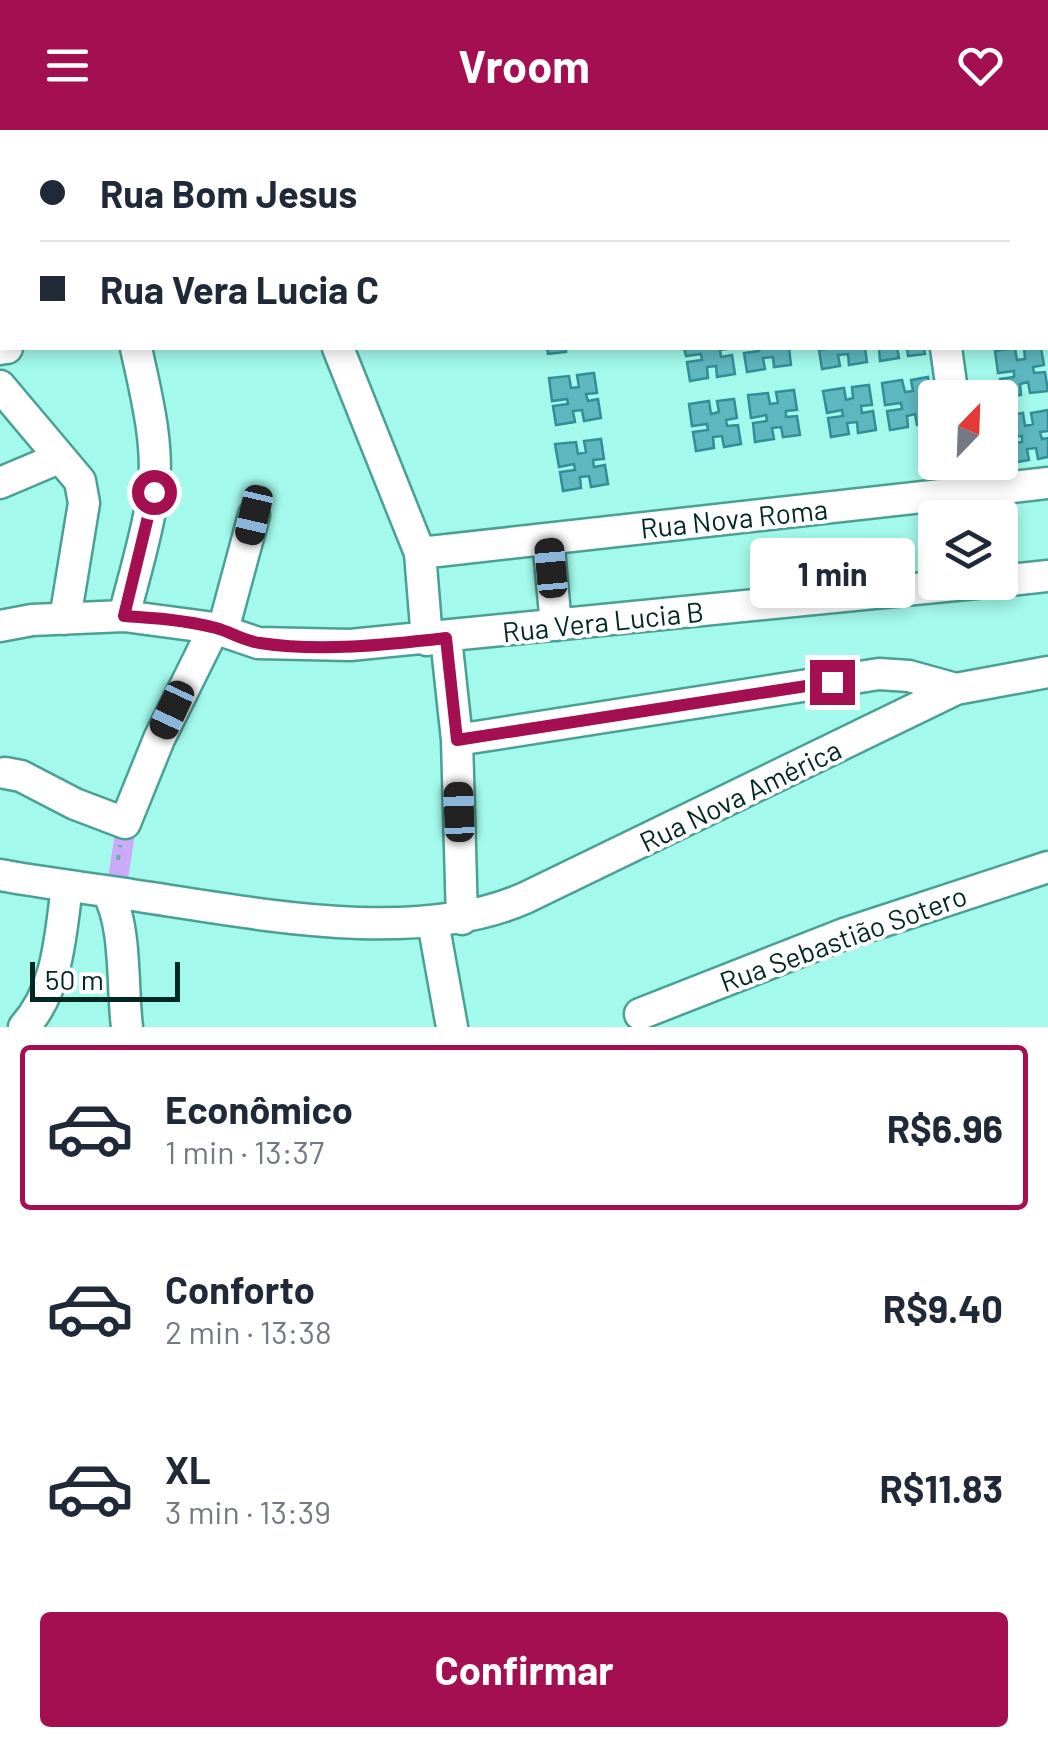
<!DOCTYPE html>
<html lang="pt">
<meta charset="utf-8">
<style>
body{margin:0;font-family:Barlow,sans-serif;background:#f6f6f7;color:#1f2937;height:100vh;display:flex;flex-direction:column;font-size:38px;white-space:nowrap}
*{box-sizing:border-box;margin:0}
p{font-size:32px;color:#747a83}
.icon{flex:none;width:55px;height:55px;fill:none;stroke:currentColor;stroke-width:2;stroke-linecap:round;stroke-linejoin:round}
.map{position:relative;height:897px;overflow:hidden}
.details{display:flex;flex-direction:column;background:#fff;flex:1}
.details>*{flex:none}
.banner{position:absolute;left:0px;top:0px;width:1050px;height:220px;box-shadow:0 5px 15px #0003;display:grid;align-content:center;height:220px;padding:0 40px;background:#fff}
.needle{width:65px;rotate:23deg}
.buttons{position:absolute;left:918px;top:250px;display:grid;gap:20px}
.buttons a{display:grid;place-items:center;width:100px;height:100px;border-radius:10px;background:#fff;box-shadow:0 5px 15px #0003;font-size:50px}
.scale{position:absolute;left:30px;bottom:25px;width:150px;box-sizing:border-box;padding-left:10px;border:5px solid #012723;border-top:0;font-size:28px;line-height:35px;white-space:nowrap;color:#012723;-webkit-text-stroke:8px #fff;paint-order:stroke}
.end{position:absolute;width:45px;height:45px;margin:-22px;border:12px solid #a30f50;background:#fff;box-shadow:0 0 0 5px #fff}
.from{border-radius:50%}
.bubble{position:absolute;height:70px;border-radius:10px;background:#fff;box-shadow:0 5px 15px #0003;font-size:32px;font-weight:700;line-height:70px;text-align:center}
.car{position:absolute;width:30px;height:60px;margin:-30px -15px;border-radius:12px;box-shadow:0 0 8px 2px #0007;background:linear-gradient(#222 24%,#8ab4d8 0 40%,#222 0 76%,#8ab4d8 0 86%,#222 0)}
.banner b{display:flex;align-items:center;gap:35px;height:95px;font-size:38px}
.banner b+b{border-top:2px solid #e0e1e3}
.banner i{width:25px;height:25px;background:#1f2937}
ul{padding:18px 0 0;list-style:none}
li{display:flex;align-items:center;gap:30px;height:165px;margin:0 20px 15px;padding:0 20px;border:5px solid transparent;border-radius:10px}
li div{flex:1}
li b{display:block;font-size:38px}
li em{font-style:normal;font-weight:700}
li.active{border-color:#a30f50}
li>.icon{width:90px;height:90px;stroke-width:1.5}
.button{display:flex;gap:20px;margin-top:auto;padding:20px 40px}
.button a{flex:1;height:115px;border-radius:10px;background:#a30f50;color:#fff;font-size:40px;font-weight:700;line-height:115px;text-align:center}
header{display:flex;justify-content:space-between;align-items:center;height:130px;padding:0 40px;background:#a30f50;color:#fff;font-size:45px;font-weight:700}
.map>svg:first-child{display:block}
</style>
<header><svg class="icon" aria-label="menu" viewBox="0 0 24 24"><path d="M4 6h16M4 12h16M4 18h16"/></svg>Vroom<svg class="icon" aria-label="heart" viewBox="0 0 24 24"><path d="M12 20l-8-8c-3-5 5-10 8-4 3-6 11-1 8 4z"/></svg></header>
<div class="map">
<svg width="1048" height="897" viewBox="0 0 1048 897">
<rect width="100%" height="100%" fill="#a3f9eb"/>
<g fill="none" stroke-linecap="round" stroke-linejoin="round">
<path stroke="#cbabf9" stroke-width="20" d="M114 774 126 697 131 685"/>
</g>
<path fill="#5eb6be" stroke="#328e96" stroke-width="2.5" d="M547 218H566V222L548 224Z
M684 218H731L720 220 721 227 732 225 735 244 717 247 716 236 707 237 708 248 690 251 687 232 702 230 701 224 686 226Z
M758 218H789L791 235 774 237 773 227 763 228 765 239 747 242 744 223 759 221Z
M834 218H865L867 232 849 235 848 224 838 225 840 236 822 239 819 220Z
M879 218H897L899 228 880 231Z
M907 218H924L925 224 908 226Z
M1015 218 1017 230 1025 229 1024 218H1041L1044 235 1033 237 1034 243 1045 242 1048 261 1030 263 1028 252 1020 254 1021 265 1003 267 1000 249 1014 247V241L998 243 995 221Z
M594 243 597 263 586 264 588 271 598 269 601 288 584 291 582 280 573 281 575 292 556 295 553 276 568 274 567 269 552 271 549 248 569 246 571 258 579 257 577 245Z
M928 247 931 267 920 269 921 275 932 274 935 293 917 295 915 284 907 286 908 297 890 300 887 281 902 279 901 273 885 275 882 253 902 250 905 262 913 261 911 250Z
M869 255 872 275 861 276 862 283 873 281 876 300 858 303 857 292 847 293 849 304 831 307 828 288 843 286 842 280 827 283 823 261 844 258 846 270 853 268 852 257Z
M794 260 797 280 786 281V287L797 286 800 305 783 307 781 297 772 298 774 309 755 312 753 293 767 291 766 285 751 288 748 265 768 263 770 274 778 273 776 262Z
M734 269 737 288 726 290 727 296 738 295 741 314 724 317 722 306 713 307 714 318 696 321 693 302 708 300 707 294 692 296 689 274 709 271 711 284 719 282 717 271Z
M1048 280V301L1040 302 1042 309 1048 308V327L1038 329 1036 318 1027 319 1029 330 1011 333 1008 314 1022 312V306L1006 308 1003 286 1023 283 1025 296 1033 294 1031 283Z
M601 309 604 329 593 330 594 337 605 335 608 354 591 357 589 346 580 347 581 358 563 361 560 342 575 340 574 334 559 337 555 314 576 312 578 324 586 322 584 311Z"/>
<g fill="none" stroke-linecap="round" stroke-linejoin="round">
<g stroke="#4aa094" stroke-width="35">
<path id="minor" d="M247 0 248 2
M881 2 906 0
M0 70 2 76
M338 218 420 423 427 510
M946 218 953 268
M0 219 7 218
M0 256 80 351 84 373 65 489
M0 353 59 328
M548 409 556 495
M420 423 1048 353
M1000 451 1048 446
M124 486C134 446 147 405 153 364 160 317 146 264 136 218
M0 496 32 490 124 486 214 498 258 513 350 515 986 452
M223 500 254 385
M446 508 457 610 462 789
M457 610 879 544 909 546 956 559
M5 643 21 646 75 674 125 693 159 609 214 498
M0 745C48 754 97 759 145 767 260 784 416 816 525 768L956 559 1048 542
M107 762C127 793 122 860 127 897
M433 792 452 897
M640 884 844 804 1048 737
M24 897C59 858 60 806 67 757"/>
</g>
<path stroke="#69aea3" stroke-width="4" stroke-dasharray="5 8" stroke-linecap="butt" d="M118 730 120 715"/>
<use href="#minor" stroke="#fff" stroke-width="30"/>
</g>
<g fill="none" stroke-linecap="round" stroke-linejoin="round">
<path stroke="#a30f50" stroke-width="12" d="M154 362 124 486C155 488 185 490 216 498 231 502 244 511 260 513 319 522 386 515 446 508L457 610 832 552"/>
</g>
<g text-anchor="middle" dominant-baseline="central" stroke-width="8" stroke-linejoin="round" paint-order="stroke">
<g font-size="28" fill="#012723" stroke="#fff">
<text transform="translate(734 388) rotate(-6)">Rua Nova Roma</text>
<text transform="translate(603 491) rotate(-6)">Rua Vera Lucia B</text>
<text transform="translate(740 665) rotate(-26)">Rua Nova América</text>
<text transform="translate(843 808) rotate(-20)">Rua Sebastião Sotero</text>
</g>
</g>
</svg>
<div class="buttons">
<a><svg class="needle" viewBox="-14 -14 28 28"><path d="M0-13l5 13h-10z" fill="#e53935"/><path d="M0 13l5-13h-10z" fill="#747a83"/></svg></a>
<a><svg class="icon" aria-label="layers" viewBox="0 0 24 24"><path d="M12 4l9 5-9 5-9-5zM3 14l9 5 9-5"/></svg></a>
</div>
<div class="scale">50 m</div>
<i class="end from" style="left:154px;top:362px"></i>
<i class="end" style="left:832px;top:552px"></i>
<div class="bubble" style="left:750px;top:408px;width:165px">1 min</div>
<i class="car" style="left:254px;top:385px;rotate:193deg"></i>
<i class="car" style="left:551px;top:438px;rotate:355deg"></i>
<i class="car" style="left:172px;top:580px;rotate:205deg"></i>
<i class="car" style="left:459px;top:682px;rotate:358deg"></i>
<div class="banner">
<b><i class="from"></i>Rua Bom Jesus</b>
<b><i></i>Rua Vera Lucia C</b>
</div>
</div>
<section class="details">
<ul>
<li class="active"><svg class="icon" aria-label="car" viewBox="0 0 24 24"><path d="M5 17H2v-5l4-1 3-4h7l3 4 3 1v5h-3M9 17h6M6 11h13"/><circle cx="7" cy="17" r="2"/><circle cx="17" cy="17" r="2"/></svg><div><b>Econômico</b><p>1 min · 13:37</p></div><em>R$6.96</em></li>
<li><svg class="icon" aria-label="car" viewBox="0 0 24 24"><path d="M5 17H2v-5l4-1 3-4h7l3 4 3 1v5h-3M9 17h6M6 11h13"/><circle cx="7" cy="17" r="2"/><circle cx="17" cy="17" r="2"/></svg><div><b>Conforto</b><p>2 min · 13:38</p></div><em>R$9.40</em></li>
<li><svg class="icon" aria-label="car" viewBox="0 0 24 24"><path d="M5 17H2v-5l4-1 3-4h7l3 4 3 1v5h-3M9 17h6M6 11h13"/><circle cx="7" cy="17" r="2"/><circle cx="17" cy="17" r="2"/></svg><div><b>XL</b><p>3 min · 13:39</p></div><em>R$11.83</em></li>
</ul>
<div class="button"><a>Confirmar</a></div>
</section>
